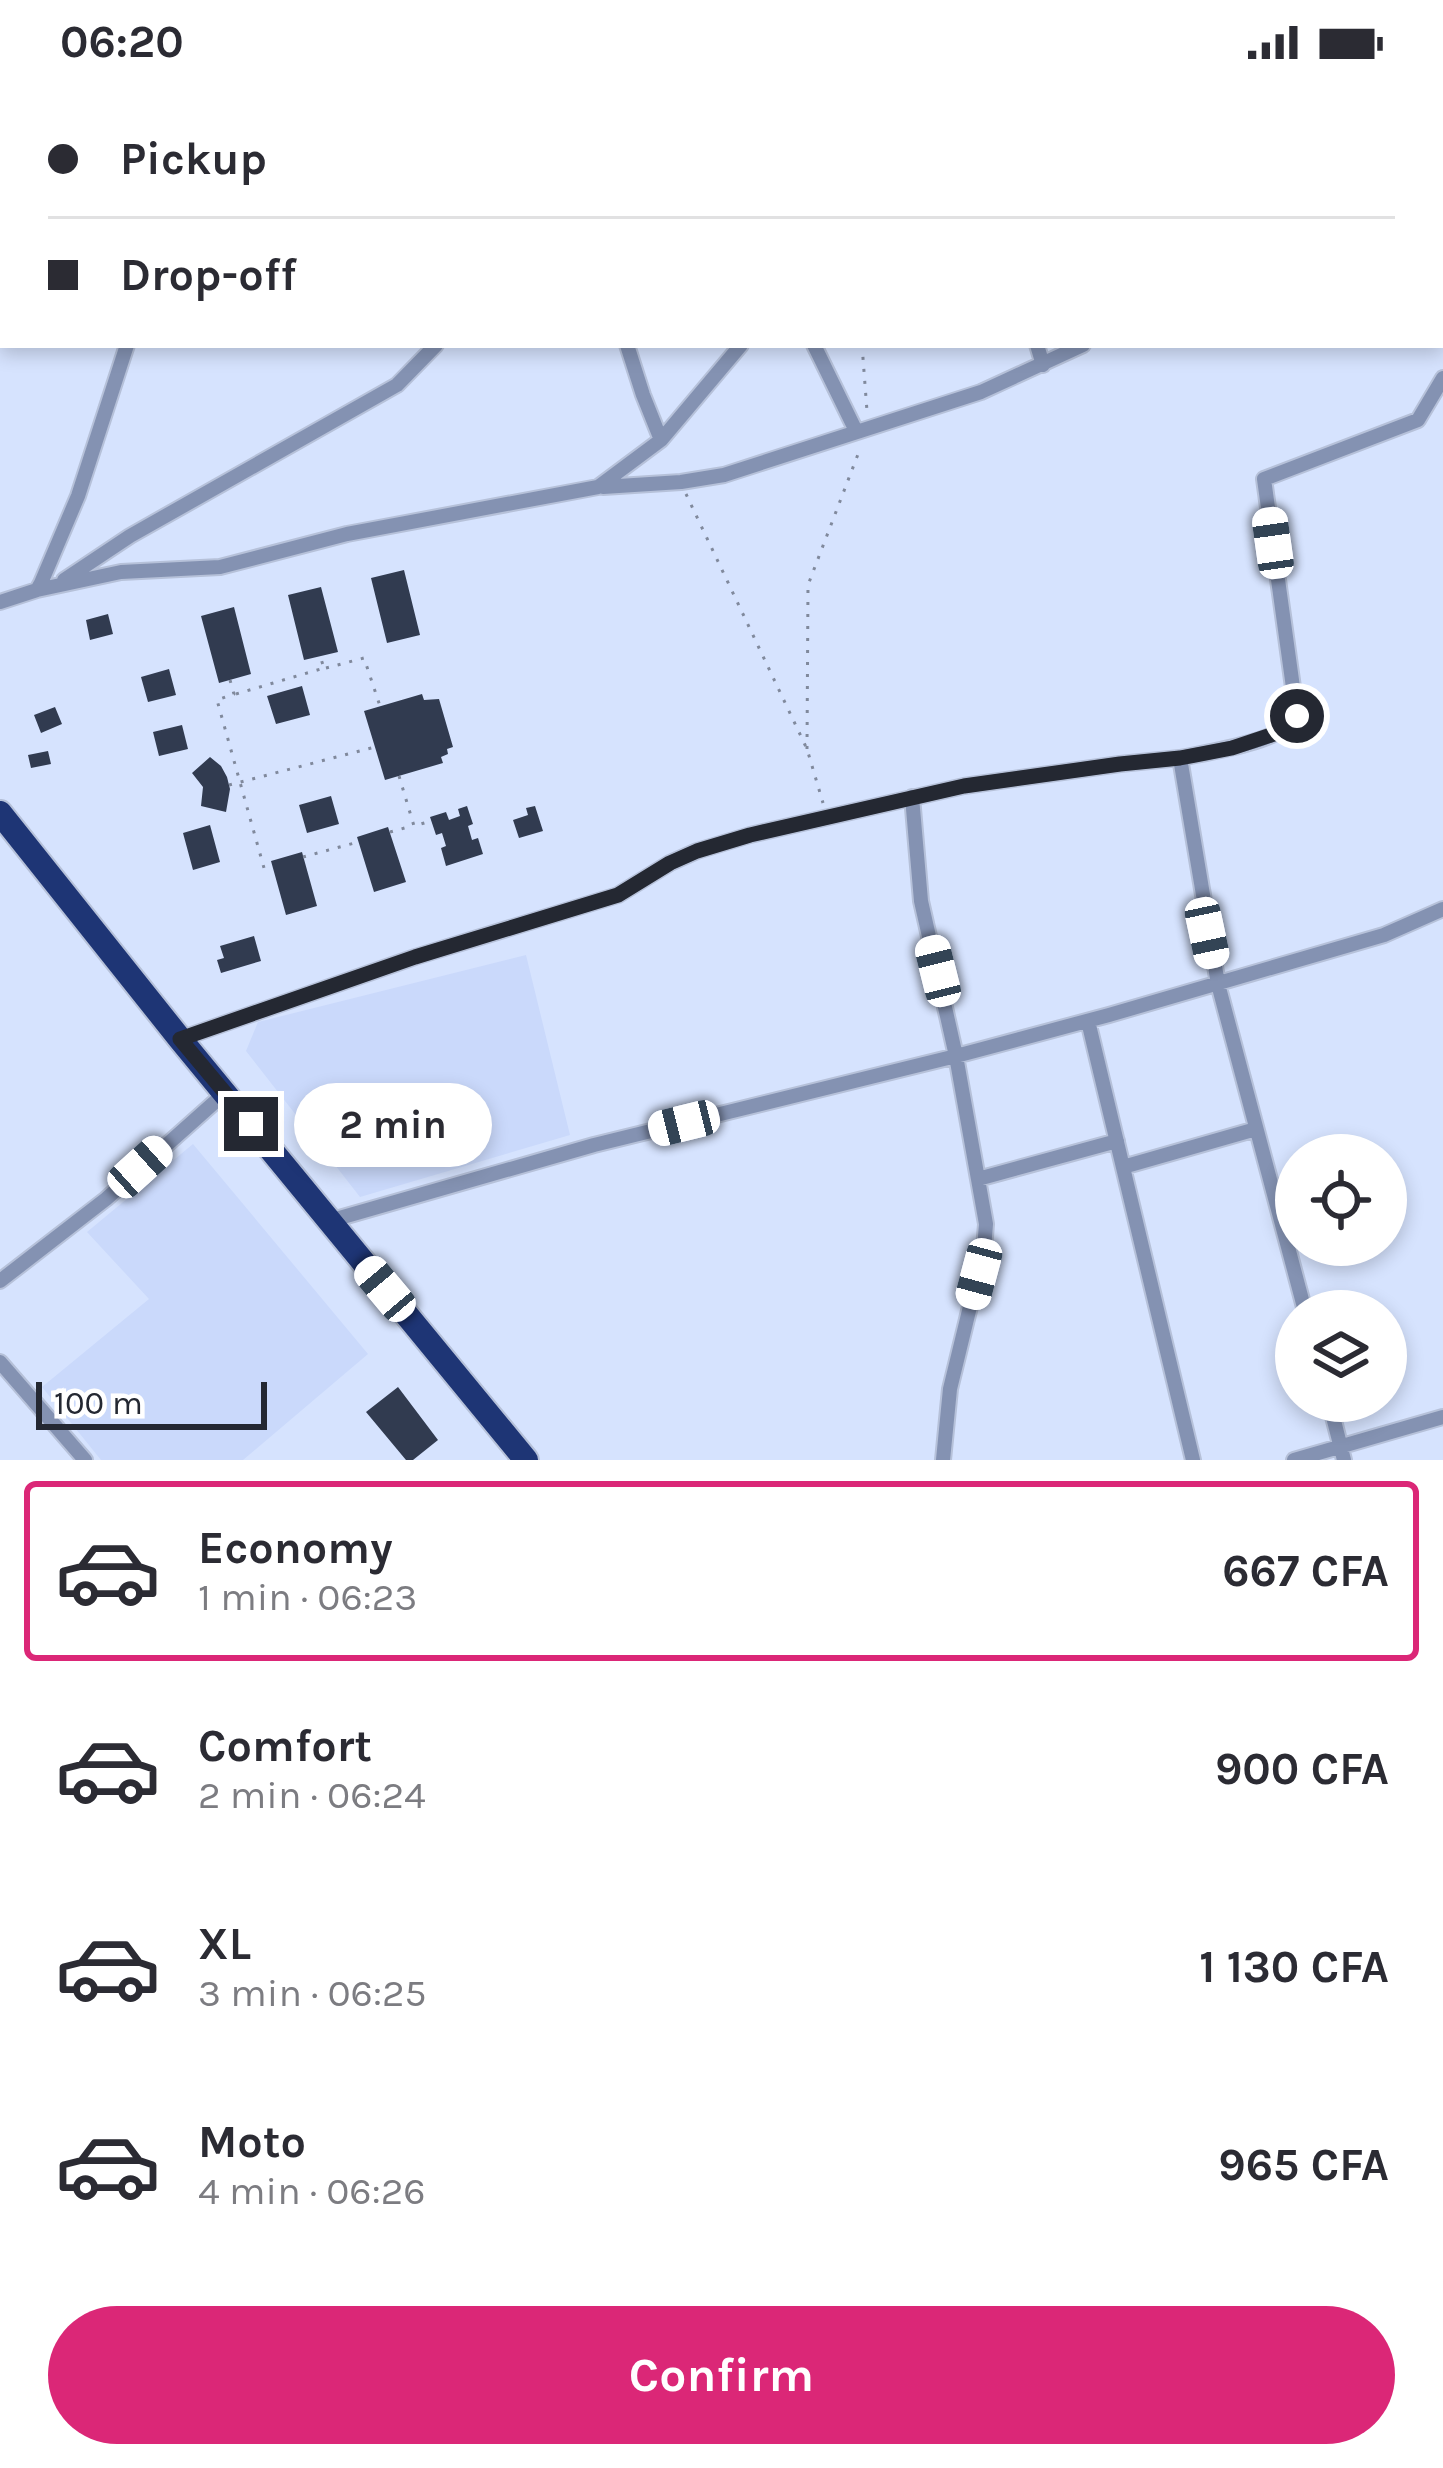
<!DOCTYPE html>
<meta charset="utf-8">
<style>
body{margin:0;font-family:Karla,sans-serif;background:#f2f2f3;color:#2b2b33;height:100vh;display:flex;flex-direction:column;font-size:45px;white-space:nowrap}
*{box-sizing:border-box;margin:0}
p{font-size:39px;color:#7c7c81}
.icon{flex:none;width:66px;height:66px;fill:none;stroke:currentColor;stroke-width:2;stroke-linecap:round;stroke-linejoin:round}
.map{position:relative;height:1376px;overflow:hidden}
.details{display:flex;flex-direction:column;background:#fff;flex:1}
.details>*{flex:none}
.hud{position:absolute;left:0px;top:0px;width:1443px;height:264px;box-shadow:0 6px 18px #0003;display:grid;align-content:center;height:264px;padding:0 48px;background:#fff}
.tools{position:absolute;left:1275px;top:1050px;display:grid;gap:24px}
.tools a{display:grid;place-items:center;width:132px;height:132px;border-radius:50%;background:#fff;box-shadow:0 6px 18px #0003;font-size:60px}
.scale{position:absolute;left:36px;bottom:30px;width:231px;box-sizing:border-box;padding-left:12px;border:6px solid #242832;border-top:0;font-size:33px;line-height:42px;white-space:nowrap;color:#242832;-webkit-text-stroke:9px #fff;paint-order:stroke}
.end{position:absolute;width:54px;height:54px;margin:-27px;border:15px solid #242832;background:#fff;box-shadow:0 0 0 6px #fff}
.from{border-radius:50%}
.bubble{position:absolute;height:84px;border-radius:42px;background:#fff;box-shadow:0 6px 18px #0003;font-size:39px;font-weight:700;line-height:84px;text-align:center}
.car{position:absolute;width:36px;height:72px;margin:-36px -18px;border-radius:15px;box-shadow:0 0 9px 3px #0007;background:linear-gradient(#fff 24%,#345 0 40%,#fff 0 76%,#345 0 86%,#fff 0)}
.hud b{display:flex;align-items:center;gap:42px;height:114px;font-size:45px}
.hud b+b{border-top:3px solid #e1e1e2}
.hud i{width:30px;height:30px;background:#2b2b33}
ul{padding:21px 0 0;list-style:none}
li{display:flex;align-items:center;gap:36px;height:180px;margin:0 24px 18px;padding:0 24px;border:6px solid transparent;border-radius:12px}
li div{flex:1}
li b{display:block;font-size:45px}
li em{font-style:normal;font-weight:700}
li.current{border-color:#db2777}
li>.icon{width:108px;height:108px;stroke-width:1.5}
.button{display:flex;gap:24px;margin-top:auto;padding:24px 48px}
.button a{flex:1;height:138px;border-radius:72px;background:#db2777;color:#fff;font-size:48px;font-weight:700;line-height:138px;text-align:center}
.status{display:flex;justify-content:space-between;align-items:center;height:84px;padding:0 60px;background:#fff;direction:ltr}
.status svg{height:33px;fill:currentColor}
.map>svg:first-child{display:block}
</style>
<div class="status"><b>06:20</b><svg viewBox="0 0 49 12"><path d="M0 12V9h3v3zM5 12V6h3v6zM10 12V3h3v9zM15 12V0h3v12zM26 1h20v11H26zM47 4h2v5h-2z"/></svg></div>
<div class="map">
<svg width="1443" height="1376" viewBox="0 0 1443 1376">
<rect width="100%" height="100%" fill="#d6e3fe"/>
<path fill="#cad9fb" d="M526 871 570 1051 360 1113 246 967 258 938Z
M193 1060 368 1270 243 1376H101L42 1303 149 1215 87 1148Z"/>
<path fill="#313b50" d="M404 486 420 551 387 559 371 494Z
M321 503 338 568 304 576 288 511Z
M234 523 251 590 219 599 201 532Z
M108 530 113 550 90 556 86 536Z
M169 585 176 611 148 618 141 593Z
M302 602 310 631 276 640 267 612Z
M422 610 424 616 439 615 453 663 447 665 448 670 441 673 443 679 385 696 364 627Z
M55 623 62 640 41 649 34 631Z
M182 641 188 665 159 672 153 648Z
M48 667 51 680 31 684 28 671Z
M210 673 221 682 227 693 230 705 226 728 201 722 203 703 192 689Z
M331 712 339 740 307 749 299 721Z
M467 722 473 740 468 742 472 756 478 754 483 770 446 782 441 764 446 762 442 749 436 751 430 733 446 728 449 736 460 732 458 725Z
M535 722 543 747 519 754 513 736 528 731 526 724Z
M210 741 220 778 193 786 183 749Z
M388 743 406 798 374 808 357 753Z
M302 768 317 822 286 831 271 777Z
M254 852 261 877 221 889 217 876 224 874 220 862Z
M398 1303 438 1356 413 1376H406L366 1328Z"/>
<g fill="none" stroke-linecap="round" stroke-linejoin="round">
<g stroke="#b6c1d9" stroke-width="18">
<path id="street" d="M552 0 553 3
M679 0 681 3
M171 3 175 0
M215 3 216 0
M752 3 755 0
M958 3 960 0
M1328 3 1329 0
M0 146 3 143
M1440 187H1443
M627 261 643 311 661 356
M814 261 856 347
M1037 261 1043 281
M603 403 681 398 724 391 981 308 1083 261
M64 496 130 452 397 301 436 261
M37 506 121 488 220 483 347 450 598 403 661 356 741 261
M0 518 37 506 41 499 78 412 127 261
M912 713 921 817 956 972 986 1140 984 1165 950 1305 943 1376
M1088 937 1193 1376
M180 955 415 873 618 811 670 779 697 767 750 751 964 702 1120 680 1180 674
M1123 1083 1256 1045
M978 1095 1117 1057
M329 1137 594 1061 956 972 1109 931 1384 851 1443 825
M0 1197 106 1115 226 1008
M1305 1227 1218 900 1180 674C1209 668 1283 658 1297 632L1264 395 1418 336 1443 294
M0 1278 85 1376
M1329 1317 1344 1376
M1294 1376 1443 1333"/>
</g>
<g stroke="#b6c1d9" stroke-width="28">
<path id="highway" d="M0 729 180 955 526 1376"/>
</g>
<path stroke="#80899c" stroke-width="3" stroke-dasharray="3 9" stroke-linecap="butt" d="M862 261 867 327
M686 410 807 665 823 719
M326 584 364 574 380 622
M230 596 234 610 217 616 264 784H273
M236 610 324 584 320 572
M807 665 808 501 860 365
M399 692 414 742 431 737
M229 701 375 663
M390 748 412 742
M303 773 358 758"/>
<use href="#street" stroke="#8492b2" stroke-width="14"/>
<use href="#highway" stroke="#1e3575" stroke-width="24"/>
</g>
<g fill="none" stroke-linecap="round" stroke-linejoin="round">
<path stroke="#242832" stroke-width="15" d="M251 1040 180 955 415 873 618 811 670 779 697 767 750 751 964 702 1120 680 1180 674 1232 664 1289 645 1297 632"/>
</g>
</svg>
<div class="tools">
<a><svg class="icon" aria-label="locate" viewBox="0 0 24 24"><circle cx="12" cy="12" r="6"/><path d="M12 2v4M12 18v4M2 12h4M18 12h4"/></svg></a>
<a><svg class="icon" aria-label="layers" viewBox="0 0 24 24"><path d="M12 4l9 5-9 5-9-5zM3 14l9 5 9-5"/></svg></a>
</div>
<div class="scale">100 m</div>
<i class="end from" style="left:1297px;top:632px"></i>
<i class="end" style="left:251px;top:1040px"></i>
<div class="bubble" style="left:294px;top:999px;width:198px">2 min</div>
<i class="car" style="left:1273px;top:459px;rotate:352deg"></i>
<i class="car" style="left:1207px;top:849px;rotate:168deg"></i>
<i class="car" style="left:938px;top:887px;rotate:346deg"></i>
<i class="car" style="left:684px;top:1039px;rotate:256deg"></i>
<i class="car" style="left:140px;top:1083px;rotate:48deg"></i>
<i class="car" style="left:979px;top:1190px;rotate:195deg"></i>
<i class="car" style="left:385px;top:1205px;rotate:320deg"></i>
<div class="hud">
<b><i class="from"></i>Pickup</b>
<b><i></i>Drop-off</b>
</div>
</div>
<section class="details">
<ul>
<li class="current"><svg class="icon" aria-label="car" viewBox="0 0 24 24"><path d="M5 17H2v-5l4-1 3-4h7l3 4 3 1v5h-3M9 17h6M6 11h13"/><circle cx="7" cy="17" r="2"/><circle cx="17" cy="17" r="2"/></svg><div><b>Economy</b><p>1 min · 06:23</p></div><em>667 CFA</em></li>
<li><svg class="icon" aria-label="car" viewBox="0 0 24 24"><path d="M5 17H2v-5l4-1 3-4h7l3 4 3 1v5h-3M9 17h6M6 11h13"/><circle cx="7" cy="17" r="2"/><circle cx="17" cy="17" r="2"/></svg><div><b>Comfort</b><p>2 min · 06:24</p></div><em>900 CFA</em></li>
<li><svg class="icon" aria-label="car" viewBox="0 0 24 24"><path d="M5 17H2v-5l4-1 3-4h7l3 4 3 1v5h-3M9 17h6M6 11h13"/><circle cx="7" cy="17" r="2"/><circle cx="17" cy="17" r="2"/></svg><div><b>XL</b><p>3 min · 06:25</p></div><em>1 130 CFA</em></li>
<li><svg class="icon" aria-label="car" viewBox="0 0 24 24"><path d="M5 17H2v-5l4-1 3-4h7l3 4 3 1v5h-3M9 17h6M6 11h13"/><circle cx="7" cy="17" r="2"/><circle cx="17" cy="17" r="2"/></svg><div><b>Moto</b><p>4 min · 06:26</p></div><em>965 CFA</em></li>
</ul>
<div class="button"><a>Confirm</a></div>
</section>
